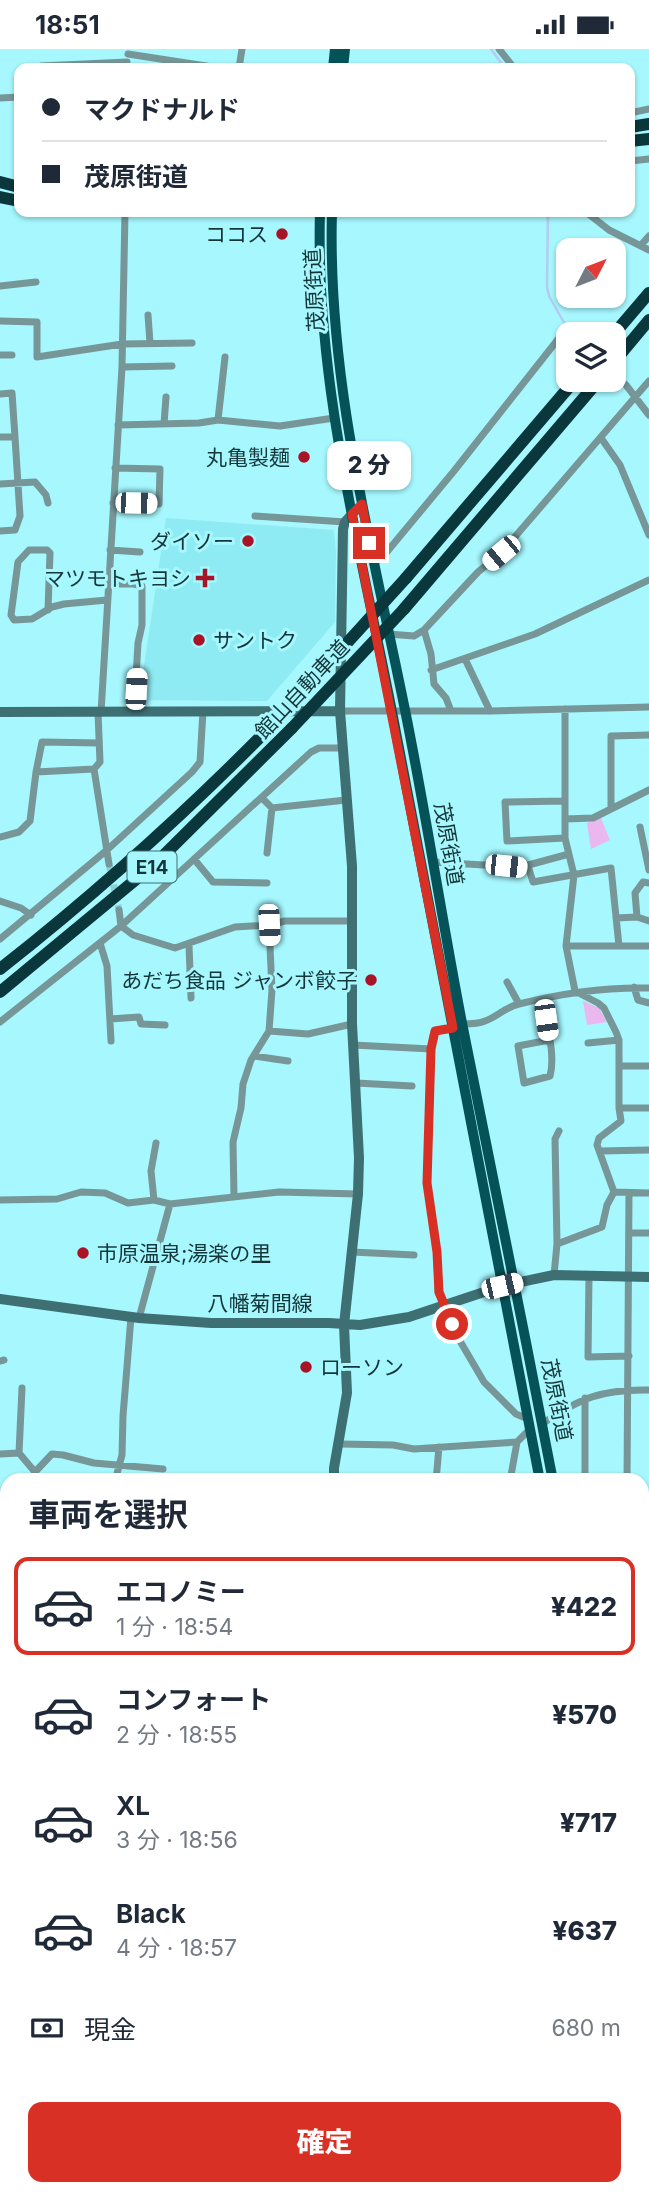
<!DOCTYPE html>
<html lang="ja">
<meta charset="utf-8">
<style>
body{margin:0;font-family:Inter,"Noto Sans JP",sans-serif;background:#f2f2f3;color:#1f2937;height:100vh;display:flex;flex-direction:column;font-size:26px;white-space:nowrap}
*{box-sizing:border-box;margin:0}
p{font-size:23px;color:#747a83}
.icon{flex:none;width:38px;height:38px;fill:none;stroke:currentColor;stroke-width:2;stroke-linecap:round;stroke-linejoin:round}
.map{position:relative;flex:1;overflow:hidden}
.sheet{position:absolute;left:0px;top:1424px;width:649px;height:723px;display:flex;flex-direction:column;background:#fff;border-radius:21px 21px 0 0;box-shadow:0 2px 5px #0004}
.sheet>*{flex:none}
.top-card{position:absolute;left:14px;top:14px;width:621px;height:154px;border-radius:14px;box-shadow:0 2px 5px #0004;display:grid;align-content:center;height:154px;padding:0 28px;background:#fff}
.needle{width:46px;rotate:48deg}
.controls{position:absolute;left:556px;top:189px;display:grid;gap:14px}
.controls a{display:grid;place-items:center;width:70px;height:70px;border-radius:14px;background:#fff;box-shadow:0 2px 5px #0004;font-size:35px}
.end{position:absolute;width:32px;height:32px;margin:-16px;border:9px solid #d93025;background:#fff;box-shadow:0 0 0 4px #fff}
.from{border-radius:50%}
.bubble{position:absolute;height:49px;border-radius:14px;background:#fff;box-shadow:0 2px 5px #0004;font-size:23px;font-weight:800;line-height:49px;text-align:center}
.car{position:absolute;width:21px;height:42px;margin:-21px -10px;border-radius:9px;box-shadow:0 0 5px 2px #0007;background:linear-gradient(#fff 24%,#345 0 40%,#fff 0 76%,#345 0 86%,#fff 0)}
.top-card b{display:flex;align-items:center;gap:24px;height:66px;font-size:26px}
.top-card b+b{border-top:2px solid #e0e1e3}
.top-card i{width:18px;height:18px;background:#1f2937}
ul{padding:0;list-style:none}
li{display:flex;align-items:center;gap:21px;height:98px;margin:0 14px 10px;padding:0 14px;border:4px solid transparent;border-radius:14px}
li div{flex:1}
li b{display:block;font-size:26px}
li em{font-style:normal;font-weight:800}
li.on{border-color:#d93025}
li>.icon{width:63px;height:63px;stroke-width:1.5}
h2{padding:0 28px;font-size:32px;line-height:84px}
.pay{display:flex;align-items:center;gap:18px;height:77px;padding:0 28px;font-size:26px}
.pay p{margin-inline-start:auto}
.action{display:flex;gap:14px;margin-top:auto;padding:14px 28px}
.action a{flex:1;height:80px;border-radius:14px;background:#d93025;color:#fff;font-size:28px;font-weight:800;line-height:80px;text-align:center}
.status{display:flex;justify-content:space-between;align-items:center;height:49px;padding:0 35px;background:#fff;direction:ltr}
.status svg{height:19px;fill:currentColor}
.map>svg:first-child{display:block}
</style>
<div class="status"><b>18:51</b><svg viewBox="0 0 49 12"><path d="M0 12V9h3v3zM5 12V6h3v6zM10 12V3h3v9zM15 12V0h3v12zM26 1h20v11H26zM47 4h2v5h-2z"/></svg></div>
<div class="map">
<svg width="649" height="2146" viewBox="0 0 649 2146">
<rect width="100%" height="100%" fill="#a6f7fe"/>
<path fill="#8febf3" d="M166 469 334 481 336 504 335 573 267 652 139 651Z"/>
<path fill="#eab7ef" d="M601 769 610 791 591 800 587 774Z
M583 952 599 959 607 973 587 976Z
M642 1467H649V1514L642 1508Z
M0 2111 7 2125V2140H14L17 2146H0Z"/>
<path fill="#b5cbf4" d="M0 1549 7 1553V1588L0 1583Z"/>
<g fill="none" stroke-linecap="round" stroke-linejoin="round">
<path stroke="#b5cbf4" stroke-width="2.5" d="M491 0 505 19
M548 163 547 238 549 247 566 277
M0 1630 7 1635
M0 1851 7 1837
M0 2136 4 2146"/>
<path stroke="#89d1d7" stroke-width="7" stroke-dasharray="7 3.5" stroke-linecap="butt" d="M614 323 626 336
M109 815 119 861"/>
<path stroke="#769698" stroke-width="7" d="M499 0 514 19
M128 5 219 19
M39 19 41 17 127 13
M239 19 242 0
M0 49 19 48
M630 64 649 60
M630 112 649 110
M586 163 609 181 649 201
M641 196 649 187
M0 237 36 233
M148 266 150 294
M0 272 37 273V308L122 295 192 294
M0 306H12
M122 318 172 317
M626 336 649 366
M0 345 12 344 15 388H0
M218 371 280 377 334 369
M164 375 166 348
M118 376 199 374 218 371 225 308
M601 389 620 416 649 486
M0 435 35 433 46 446 48 454
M113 454 159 455 160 420 115 419
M255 467 345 473
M0 482 15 481 20 467 15 388
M110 501 140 503
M373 513 381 510 454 422 559 289 576 281 579 285
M108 535H134L142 537V576L138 594 134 663
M48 561 50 504 47 501H29L18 513 11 566 14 571 32 570 52 558 64 555 107 551
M424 581 431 605 434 635 446 649 451 662
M388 585 414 587 424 581 478 523 501 504 649 332
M465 610 490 662
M431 621 535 585 649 531
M340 662H490L649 658
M101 663 122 318 125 163
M94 720 109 815
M36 723 42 693 99 694
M262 749 272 759 346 751
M564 752 505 753 507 792 565 789
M611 759V687L649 686
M565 770 593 769 649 741
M640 778 649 821
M0 788 19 783 30 772 36 723 94 720 100 713 98 663
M267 804 272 759
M194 810 213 833 267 834
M432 813 521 818 569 805
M528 817 533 833 611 819 619 897
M0 852 21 859 31 866
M119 861 121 877 133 886 175 899 235 878 269 876 285 872H351
M637 868 635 844 643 833 649 834
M616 869 637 868 649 872
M0 890 107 801 192 723 200 713 203 662
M100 894 107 917 111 992
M189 896 191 949
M566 897H649
M507 933 519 955
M634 938 638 951 649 954
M542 951C546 974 556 1005 550 1027L524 1034 518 997 549 991
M110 970 139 968 141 975 165 976
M0 973 121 877 311 703 319 699H341
M463 975C470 975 478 975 485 972 497 968 505 958 519 955 562 944 604 938 649 939
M453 979 435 982 431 1000 427 1134 437 1203 438 1243 460 1292 484 1333 516 1365 528 1370
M269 982 308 985 352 975
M588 994 619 991
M353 996 431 1000
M254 1007 288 1012
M620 1017H649
M356 1034 412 1037
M619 1059H649
M600 1102 649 1101
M614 1143 649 1144
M234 1147 233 1093 241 1059 243 1035 251 1011 269 982 272 941 269 876
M0 1151 57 1150 81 1143 105 1144 128 1154 154 1151 170 1155 279 1143 358 1145
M154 1151 151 1122 156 1094
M630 1184H649
M557 1195 555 1090 559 1082
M352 1203 414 1206
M554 1226 557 1195 602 1178 607 1156 614 1143 597 1096 599 1089 621 1072 619 1059V991L616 983 604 959 598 954 575 942 566 897 574 826 565 789V660
M589 1226 588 1308 629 1307
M139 1269 170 1155
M0 1312 4 1311
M585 1349V1432
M542 1375C580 1349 602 1340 649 1341
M340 1395 393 1396 414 1400 517 1393
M19 1404 22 1339
M0 1405 19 1404 35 1423 34 1432
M35 1423 52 1405 63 1406 94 1414 163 1420
M115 1432 122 1406 123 1367 131 1268
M436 1432 439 1398
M510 1432 517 1393 530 1380
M627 1432 629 1144
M642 1513 649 1519
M5 1533 7 1524
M642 1585 645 1622 642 1641
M642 1761H649
M642 1883 649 1882
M642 2058 649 2060
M127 2140 131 2146
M234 2140 235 2146
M295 2140V2146
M517 2140H521
M562 2140H604
M480 2145 506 2140"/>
<path stroke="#3e6f73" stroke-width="10" d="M0 663 340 662
M0 1250 139 1269 211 1274H329L360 1276 409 1268 502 1237 554 1226 649 1228
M334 1432V1419L347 1344 344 1276 358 1145 359 1109 352 975V817L340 662 343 480 345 473 355 462
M0 1612 7 1617
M642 1668H649
M0 1890 7 1877
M0 2069 7 2082
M40 2140 42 2146
M373 2140 375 2146"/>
<path stroke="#055358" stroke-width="10" d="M333 19 335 0
M343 19 345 0
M320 163C315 334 361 501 393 668 443 922 490 1177 540 1432
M332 163C327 333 372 496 405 661 426 765 442 870 462 974 492 1126 524 1279 553 1432
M642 1897 649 1932
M642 1948 649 1989"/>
<path stroke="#0a373b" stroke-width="12" d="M630 78 649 75
M630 92 649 90
M0 133 19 138
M0 148 19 152
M614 285 649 244
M614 313 649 271
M406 529 575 331
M404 560 599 331
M0 920C98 843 190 760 277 671
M0 943 157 813 292 679"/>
<path stroke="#0a373b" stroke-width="12" d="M277 671 406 529
M292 679 404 560"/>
</g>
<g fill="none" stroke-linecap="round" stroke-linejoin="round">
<path stroke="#d93025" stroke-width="9" d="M369 494 362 455 352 465 453 979 435 982 431 1000 427 1134 437 1203 439 1243 452 1275"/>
</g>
<g fill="#a91326" stroke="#a6f7fe" stroke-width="2.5">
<circle cx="282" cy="185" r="7"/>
<circle cx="304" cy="408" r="7"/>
<circle cx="248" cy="492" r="7"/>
<path d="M201.5 518.5h7v7h7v7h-7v7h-7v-7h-7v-7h7z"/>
<circle cx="199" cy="591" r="7"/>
<circle cx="371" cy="931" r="7"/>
<circle cx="83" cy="1204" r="7"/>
<circle cx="306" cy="1318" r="7"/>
</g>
<g text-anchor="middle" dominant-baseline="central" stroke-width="6" stroke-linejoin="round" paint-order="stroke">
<rect fill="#a6f7fe" stroke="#407175" stroke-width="2" x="127.5" y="802.5" width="49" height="31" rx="5"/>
<g font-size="19" font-weight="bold" fill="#15373a">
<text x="152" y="818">E14</text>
</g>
<g font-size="21" fill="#15373a" stroke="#a6f7fe" text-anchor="end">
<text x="268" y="185">ココス</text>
<text x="290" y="408">丸亀製麺</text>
<text x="234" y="492">ダイソー</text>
<text x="191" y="529">マツモトキヨシ</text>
<text x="213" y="591" text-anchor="start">サントク</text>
<text x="357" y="931">あだち食品 ジャンボ餃子</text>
<text x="97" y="1204" text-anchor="start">市原温泉;湯楽の里</text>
<text x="320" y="1318" text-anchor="start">ローソン</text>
</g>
<g font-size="21" fill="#15373a" stroke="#a6f7fe">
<text transform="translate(314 241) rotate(-93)">茂原街道</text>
<text transform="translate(302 640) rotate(-47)">館山自動車道</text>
<text transform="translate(449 795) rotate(80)">茂原街道</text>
<text x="260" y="1254">八幡菊間線</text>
<text transform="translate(557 1351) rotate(79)">茂原街道</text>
</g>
</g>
</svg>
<div class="controls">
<a><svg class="needle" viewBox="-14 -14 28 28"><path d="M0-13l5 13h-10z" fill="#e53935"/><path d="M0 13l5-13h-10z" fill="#747a83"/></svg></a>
<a><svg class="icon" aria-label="layers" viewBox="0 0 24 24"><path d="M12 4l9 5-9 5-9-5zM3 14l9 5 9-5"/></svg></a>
</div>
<i class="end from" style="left:452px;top:1275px"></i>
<i class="end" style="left:369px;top:494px"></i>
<div class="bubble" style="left:327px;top:392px;width:84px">2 分</div>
<i class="car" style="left:136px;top:454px;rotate:91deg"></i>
<i class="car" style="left:501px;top:504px;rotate:230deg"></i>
<i class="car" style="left:136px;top:640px;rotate:3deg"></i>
<i class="car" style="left:506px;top:817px;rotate:96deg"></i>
<i class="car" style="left:269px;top:876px;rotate:177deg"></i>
<i class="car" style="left:546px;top:971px;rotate:172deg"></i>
<i class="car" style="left:502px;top:1237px;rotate:77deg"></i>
<div class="top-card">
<b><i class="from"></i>マクドナルド</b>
<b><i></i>茂原街道</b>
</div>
<section class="sheet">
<h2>車両を選択</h2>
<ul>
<li class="on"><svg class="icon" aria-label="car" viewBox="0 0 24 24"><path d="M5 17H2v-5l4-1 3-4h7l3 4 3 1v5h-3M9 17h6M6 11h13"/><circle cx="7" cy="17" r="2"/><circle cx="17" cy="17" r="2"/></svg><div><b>エコノミー</b><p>1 分 · 18:54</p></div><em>¥422</em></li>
<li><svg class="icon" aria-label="car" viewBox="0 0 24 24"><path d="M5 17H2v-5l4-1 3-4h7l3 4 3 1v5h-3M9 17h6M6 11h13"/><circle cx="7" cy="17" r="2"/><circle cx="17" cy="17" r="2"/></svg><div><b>コンフォート</b><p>2 分 · 18:55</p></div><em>¥570</em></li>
<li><svg class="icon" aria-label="car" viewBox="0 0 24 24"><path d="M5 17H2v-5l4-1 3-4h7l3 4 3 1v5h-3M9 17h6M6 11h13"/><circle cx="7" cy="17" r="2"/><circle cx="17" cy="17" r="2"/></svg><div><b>XL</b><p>3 分 · 18:56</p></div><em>¥717</em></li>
<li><svg class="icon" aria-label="car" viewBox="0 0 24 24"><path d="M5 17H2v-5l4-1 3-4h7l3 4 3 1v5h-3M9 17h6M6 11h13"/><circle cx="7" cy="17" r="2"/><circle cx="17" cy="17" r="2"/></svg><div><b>Black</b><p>4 分 · 18:57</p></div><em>¥637</em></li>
</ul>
<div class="pay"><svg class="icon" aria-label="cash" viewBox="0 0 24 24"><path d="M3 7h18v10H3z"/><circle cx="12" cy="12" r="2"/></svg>現金<p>680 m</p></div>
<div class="action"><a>確定</a></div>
</section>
</div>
